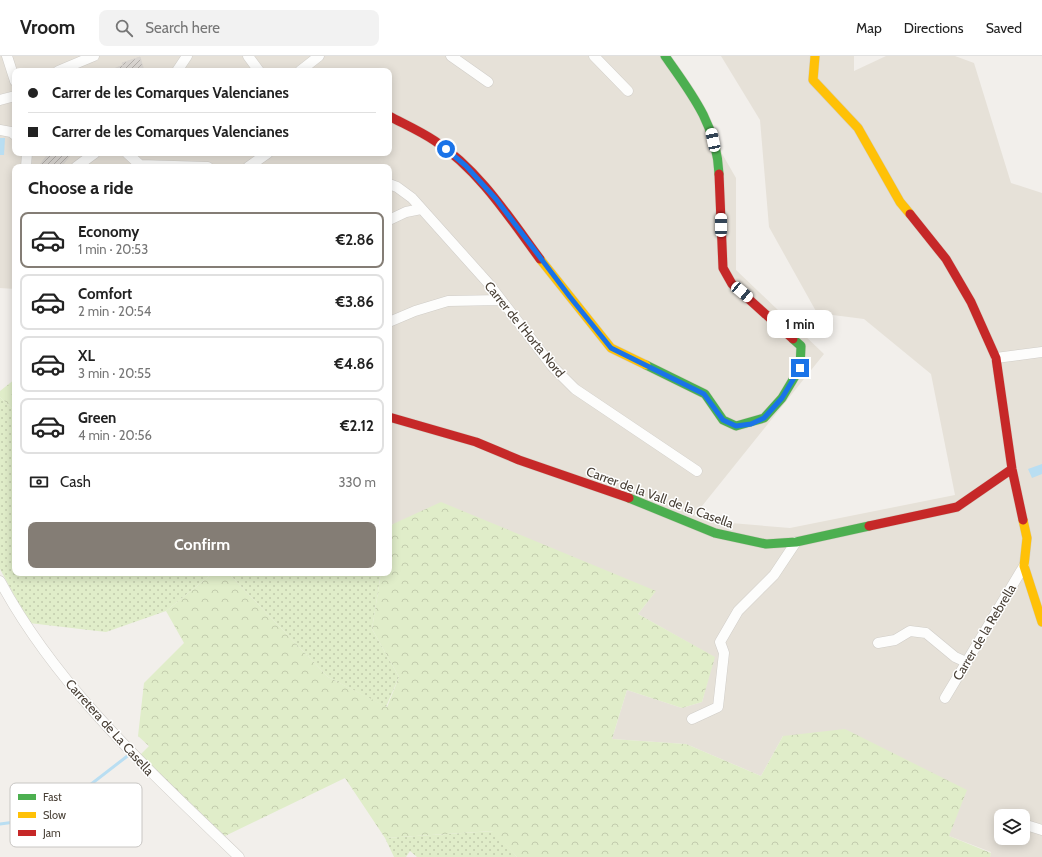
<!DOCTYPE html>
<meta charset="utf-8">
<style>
body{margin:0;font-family:Cabin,sans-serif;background:#f2f2f2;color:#222;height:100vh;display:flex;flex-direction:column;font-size:15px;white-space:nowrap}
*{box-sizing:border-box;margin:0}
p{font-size:13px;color:#767676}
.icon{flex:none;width:22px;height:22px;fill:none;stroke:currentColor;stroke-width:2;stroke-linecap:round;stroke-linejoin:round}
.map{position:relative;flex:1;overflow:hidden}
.side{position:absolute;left:12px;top:108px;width:380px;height:412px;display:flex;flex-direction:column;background:#fff;border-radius:8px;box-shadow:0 2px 10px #0003}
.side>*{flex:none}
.hud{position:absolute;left:12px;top:12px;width:380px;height:88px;border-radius:8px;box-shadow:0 2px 10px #0003;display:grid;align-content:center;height:88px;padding:0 16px;background:#fff}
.controls{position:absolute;left:994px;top:753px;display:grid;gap:8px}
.controls a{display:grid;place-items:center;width:36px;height:36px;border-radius:8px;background:#fff;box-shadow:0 2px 10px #0003;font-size:20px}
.end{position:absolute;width:18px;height:18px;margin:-9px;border:5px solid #1a73e8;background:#fff;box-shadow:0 0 0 2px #fff}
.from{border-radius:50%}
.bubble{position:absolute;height:28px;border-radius:8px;background:#fff;box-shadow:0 2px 10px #0003;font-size:13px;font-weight:700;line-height:28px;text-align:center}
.car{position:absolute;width:12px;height:24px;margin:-12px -6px;border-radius:5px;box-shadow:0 0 3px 1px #0007;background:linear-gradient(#fff 24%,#345 0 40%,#fff 0 76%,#345 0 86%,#fff 0)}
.hud b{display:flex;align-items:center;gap:14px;height:38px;font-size:15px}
.hud b+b{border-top:1px solid #e0e0e0}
.hud i{width:10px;height:10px;background:#222}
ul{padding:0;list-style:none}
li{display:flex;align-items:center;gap:12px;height:56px;margin:0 8px 6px;padding:0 8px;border:2px solid #e0e0e0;border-radius:8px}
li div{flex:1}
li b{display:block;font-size:15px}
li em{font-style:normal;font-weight:700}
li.current{border-color:#847d75}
li>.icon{width:36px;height:36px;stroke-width:1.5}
h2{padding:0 16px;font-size:18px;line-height:48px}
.pay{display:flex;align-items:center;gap:10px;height:44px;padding:0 16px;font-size:15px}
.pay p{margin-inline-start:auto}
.primary-button{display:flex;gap:8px;margin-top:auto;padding:8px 16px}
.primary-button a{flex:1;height:46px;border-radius:8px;background:#847d75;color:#fff;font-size:16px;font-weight:700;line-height:46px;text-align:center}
header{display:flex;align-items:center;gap:24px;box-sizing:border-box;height:56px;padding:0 20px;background:#fff;border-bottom:1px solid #e0e0e0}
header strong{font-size:19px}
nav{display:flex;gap:22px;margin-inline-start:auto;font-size:14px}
.search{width:280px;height:36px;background:#f2f2f2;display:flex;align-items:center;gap:10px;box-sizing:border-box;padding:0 14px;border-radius:8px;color:#767676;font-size:15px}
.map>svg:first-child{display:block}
</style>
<header>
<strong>Vroom</strong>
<div class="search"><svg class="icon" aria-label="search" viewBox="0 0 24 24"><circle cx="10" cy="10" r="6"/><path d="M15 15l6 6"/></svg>Search here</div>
<nav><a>Map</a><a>Directions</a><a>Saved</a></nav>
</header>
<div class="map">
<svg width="1042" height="801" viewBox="0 0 1042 801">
<defs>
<pattern id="grass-dots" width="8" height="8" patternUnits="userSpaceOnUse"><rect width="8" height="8" fill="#e0edc9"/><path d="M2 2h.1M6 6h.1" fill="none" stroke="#c2ccad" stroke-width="1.8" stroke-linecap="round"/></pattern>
<pattern id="forest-crowns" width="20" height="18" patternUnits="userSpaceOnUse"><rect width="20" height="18" fill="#e0edc9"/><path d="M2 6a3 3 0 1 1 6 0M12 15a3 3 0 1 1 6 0" fill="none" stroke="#c2ccad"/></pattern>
<pattern id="building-hatch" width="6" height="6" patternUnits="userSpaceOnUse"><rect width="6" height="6" fill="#dad6d2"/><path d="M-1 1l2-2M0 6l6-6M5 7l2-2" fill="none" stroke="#b3afab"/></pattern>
</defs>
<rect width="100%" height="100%" fill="#f2efeb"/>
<path fill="#e6e1d8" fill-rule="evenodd" d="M0 0H666L736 122V214L824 298 694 460 731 467 790 472 955 439 931 318 864 263 817 257 769 171 760 64 721 0H854V15L886 0H955L974 7 1011 127 1042 137V801H990L991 796 949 780 783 680 761 720 686 688 612 683 627 634 682 652 702 646 714 601 638 558 655 536 393 468 389 472V111H15V233L0 232ZM15 15H389V97H15ZM1001 760H1023V782H1001Z"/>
<path fill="url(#grass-dots)" d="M0 341 15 355V517H213L166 555 106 576 29 567 0 513Z
M228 517H381L372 573 399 621 386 651 328 621Z
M494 775 517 801H417L410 795 406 801H394L385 782Z"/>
<path fill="url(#forest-crowns)" d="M15 323V355L0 341V335Z
M441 446 656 535 638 558 715 601 702 646 682 652 627 634 612 683 686 688 761 720 783 680 845 673 967 734 949 780 991 797 990 801H517L493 775 385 782 345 722 225 780 139 700 149 690 138 680 144 627 184 587 166 555 213 517H228L328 621 387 651 399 621 372 573 381 517H389V472L393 468Z"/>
<path fill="#b9def2" d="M0 82H5L4 99H0Z
M1042 408V418L1032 422 1028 413Z"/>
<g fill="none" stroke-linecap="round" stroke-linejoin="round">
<path stroke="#b9def2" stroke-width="3" d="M0 768 15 766 55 756 130 698"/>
</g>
<path fill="url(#building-hatch)" stroke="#dad6d1" d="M140 1 144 15H109L123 9 122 7Z
M49 97H72L61 111H38Z"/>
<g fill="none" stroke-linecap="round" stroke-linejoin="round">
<g stroke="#d0cdc8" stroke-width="11">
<path id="street" d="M7 0 15 25
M248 0 259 15
M451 0 488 26
M594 0 628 35
M58 15 94 0
M177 15 187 0
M300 15 319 0
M0 44 15 40
M0 74 11 76 15 79
M127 97 140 109 208 111
M26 111 27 97
M76 111 95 97
M248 111 268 97
M389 128 397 131 412 142 489 228 552 310 575 333 697 415
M389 164 406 156 421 153
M389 266 415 255 448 245 501 244
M996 302 1042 296
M0 525C58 633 152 717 239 801
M878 587 895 584 910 575 926 577 955 601 966 606
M945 642 1024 510
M692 663 718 651 724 597 720 586 738 555 774 519 796 486
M1023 768 1042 774"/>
</g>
<g stroke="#d3cec2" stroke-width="10">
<path id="fast" d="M665 0C692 38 717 70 719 118
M646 309 705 338 723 364 736 370 764 362 782 342 800 312 801 290 793 283
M629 442 715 477 766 488 796 486 869 470"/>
</g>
<g stroke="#d3cec2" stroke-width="10">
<path id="slow" d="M815 0 813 24 858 72 900 146 910 158
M540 203 611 292 646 309
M1023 464 1027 482 1024 510 1042 566"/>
</g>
<g stroke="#d3cec2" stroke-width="10">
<path id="jam" d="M389 60C404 68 420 75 435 85 479 114 509 161 540 203
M719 118 723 212 732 228 793 283
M910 158 946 203 971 246 996 302 1012 413 1023 464
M389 361 476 386 519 404 629 442
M869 470 957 451 1012 413"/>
</g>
<use href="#street" stroke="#fdfdfc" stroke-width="10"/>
<use href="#fast" stroke="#4caf50" stroke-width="9"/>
<use href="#slow" stroke="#ffc107" stroke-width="9"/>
<use href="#jam" stroke="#c62828" stroke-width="9"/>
</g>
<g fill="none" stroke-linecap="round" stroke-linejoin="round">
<path stroke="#1a73e8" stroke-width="5" d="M446 93 466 110 496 143 570 241 611 292 704 338 723 364 736 370 751 368 764 362 782 342 800 312"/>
</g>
<g text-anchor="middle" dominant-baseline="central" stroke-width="3" stroke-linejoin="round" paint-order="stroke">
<g font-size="13" fill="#494036" stroke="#fff">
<text transform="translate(525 273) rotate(51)">Carrer de l'Horta Nord</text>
<text transform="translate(660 441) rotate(20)">Carrer de la Vall de la Casella</text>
<text transform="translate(984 576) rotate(-59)">Carrer de la Rebrella</text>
<text transform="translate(110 671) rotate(48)">Carretera de La Casella</text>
</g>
</g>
<rect x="10" y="727" width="132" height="64" rx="6" fill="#fff" stroke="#c8c6c3" stroke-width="1"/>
<rect x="18" y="738" width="18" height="6" fill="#4caf50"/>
<rect x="18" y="756" width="18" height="6" fill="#ffc107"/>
<rect x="18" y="774" width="18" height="6" fill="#c62828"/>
<g font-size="11" fill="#494036">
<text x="43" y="745">Fast</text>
<text x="43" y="763">Slow</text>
<text x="43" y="781">Jam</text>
</g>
</svg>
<div class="controls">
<a><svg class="icon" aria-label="layers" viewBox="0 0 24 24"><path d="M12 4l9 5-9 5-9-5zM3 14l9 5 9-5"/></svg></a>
</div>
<i class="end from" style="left:446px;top:93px"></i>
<i class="end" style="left:800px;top:312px"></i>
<div class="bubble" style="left:767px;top:254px;width:66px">1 min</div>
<i class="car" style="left:713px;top:84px;rotate:348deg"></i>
<i class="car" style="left:721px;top:169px;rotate:0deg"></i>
<i class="car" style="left:742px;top:236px;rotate:130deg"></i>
<div class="hud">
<b><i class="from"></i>Carrer de les Comarques Valencianes</b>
<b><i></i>Carrer de les Comarques Valencianes</b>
</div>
<section class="side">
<h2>Choose a ride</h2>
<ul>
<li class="current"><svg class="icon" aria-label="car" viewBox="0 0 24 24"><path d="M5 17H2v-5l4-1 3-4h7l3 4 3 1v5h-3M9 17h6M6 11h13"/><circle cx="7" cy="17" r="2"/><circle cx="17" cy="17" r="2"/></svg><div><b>Economy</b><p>1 min · 20:53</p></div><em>€2.86</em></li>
<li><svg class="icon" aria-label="car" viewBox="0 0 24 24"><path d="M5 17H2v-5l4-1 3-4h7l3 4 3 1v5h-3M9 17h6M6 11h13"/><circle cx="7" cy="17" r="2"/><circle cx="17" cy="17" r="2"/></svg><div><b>Comfort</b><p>2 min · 20:54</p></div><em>€3.86</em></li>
<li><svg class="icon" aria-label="car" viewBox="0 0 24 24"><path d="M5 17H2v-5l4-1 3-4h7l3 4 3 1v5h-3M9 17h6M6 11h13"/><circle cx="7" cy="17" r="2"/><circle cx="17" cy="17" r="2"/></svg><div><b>XL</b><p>3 min · 20:55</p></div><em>€4.86</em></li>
<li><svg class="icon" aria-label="car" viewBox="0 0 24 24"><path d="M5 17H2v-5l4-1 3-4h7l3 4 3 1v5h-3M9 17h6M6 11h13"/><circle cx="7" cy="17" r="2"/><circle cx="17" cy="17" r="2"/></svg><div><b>Green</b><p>4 min · 20:56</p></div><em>€2.12</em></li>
</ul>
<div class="pay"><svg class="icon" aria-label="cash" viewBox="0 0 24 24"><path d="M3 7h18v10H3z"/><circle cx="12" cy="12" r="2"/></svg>Cash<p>330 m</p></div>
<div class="primary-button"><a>Confirm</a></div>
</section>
</div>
